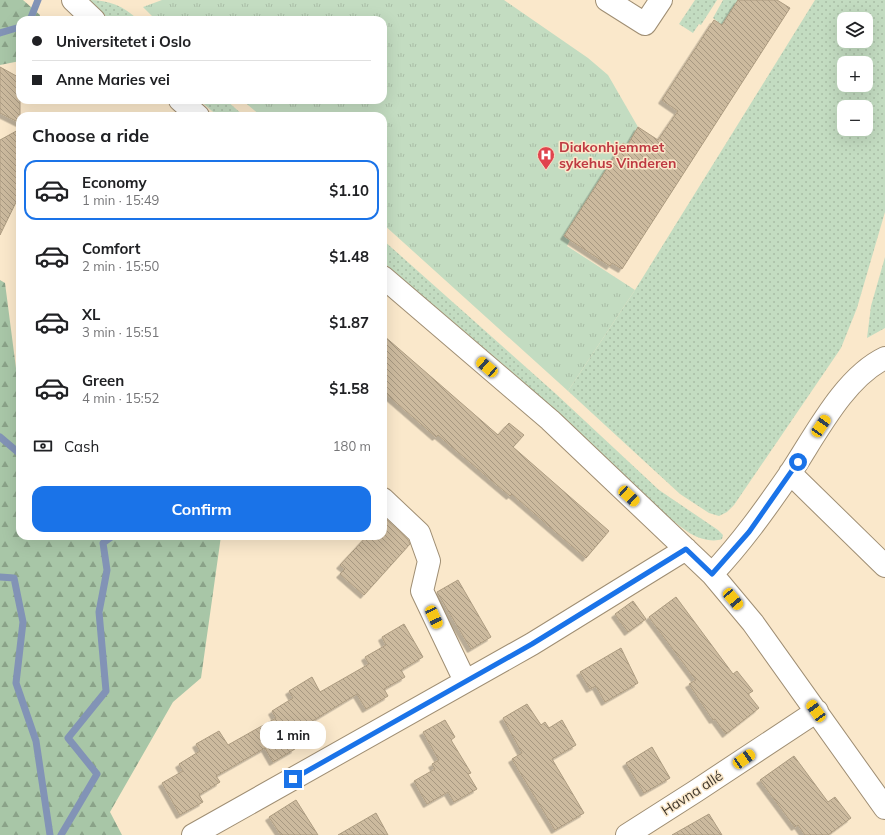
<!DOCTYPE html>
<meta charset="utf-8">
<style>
body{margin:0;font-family:Mulish,sans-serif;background:#f6f6f6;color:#202124;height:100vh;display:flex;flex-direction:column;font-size:15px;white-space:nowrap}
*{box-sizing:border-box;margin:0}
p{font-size:13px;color:#757577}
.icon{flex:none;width:22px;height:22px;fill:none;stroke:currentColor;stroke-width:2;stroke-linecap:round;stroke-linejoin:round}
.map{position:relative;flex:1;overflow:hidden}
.panel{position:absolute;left:16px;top:112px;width:371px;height:428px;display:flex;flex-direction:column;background:#fff;border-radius:12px;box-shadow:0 4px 16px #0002}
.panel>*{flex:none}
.hud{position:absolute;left:16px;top:16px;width:371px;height:88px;border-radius:12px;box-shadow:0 4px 16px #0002;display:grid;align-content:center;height:88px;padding:0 16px;background:#fff}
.tools{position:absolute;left:837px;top:12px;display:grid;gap:8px}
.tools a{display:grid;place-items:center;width:36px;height:36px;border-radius:8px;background:#fff;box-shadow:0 4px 16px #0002;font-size:20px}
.end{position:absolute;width:18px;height:18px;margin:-9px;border:5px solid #1a73e8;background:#fff;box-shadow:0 0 0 2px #fff}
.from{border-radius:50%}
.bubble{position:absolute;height:28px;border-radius:12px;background:#fff;box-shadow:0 4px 16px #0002;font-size:13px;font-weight:700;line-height:28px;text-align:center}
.car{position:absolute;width:12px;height:24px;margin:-12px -6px;border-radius:5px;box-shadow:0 0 3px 1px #0007;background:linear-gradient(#f5c518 24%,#345 0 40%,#f5c518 0 76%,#345 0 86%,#f5c518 0)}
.hud b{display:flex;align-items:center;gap:14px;height:38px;font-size:15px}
.hud b+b{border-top:1px solid #e0e0e0}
.hud i{width:10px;height:10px;background:#202124}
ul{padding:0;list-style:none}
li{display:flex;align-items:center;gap:12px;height:60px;margin:0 8px 6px;padding:0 8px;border:2px solid transparent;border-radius:12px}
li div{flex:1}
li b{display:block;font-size:15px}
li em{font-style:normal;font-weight:700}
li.active{border-color:#1a73e8}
li>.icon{width:36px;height:36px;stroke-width:1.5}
h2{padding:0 16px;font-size:18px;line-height:48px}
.pay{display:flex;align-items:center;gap:10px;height:44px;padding:0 16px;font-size:15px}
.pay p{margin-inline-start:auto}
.action{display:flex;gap:8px;margin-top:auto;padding:8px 16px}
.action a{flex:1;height:46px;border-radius:12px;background:#1a73e8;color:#fff;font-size:16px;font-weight:700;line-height:46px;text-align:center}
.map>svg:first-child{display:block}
</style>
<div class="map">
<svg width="885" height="835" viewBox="0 0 885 835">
<defs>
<pattern id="grass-dots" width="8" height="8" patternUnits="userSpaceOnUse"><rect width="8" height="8" fill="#c3dcc1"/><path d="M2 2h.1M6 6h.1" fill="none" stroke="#a9bda6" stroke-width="1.8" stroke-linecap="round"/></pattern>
<pattern id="forest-firs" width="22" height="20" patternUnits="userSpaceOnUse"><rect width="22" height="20" fill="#a8c6a7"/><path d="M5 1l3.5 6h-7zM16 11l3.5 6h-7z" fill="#8aa288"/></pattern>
<pattern id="park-tufts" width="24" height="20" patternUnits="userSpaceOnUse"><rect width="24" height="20" fill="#c3dcc1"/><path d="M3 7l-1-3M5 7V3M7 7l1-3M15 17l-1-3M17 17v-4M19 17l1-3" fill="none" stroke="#a9bda6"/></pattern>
<pattern id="building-back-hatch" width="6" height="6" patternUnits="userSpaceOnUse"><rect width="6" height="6" fill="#ccba9e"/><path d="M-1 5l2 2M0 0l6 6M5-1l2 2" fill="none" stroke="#a79881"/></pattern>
<filter id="shadow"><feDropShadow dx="-3.5" dy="3.5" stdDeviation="0" flood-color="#0004"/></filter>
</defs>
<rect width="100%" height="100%" fill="#fae8cb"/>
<path fill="url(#grass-dots)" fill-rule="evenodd" d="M89 0C109 0 124 6 138 20H110Z
M695 0H717L701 25 699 24 693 33 679 24Z
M723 0H738L722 25 713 18Z
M815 0H885V212L857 308 841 348 734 505 727 512 719 516 709 513 680 494 568 391 635 290ZM844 19H866V41H844ZM844 63H866V85H844ZM844 107H866V129H844Z
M199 100H226L244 116H218Z
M383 240 556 394 659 490 718 530 723 535 722 539C712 543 697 538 688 532 648 504 614 464 578 431 515 373 448 318 383 262Z
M885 257V328L867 338 871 306Z"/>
<path fill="url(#forest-firs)" d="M0 0H23L40 15 39 20H20V61L0 65Z
M0 280 5 283 17 376 20 378V536H221L201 678 173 702 110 812 122 835H0Z"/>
<path fill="url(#park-tufts)" d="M162 0H504L588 58 608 75 638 127 627 146 624 143 564 236 570 240 567 246 635 290 568 391 383 224V116H261L242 100H383V20H156L143 7Z"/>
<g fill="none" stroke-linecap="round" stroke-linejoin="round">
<path stroke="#8293b6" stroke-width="7" d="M30 20 38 0
M0 33 20 27
M0 437 20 454
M0 577 14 578 23 622 16 683 36 741 50 835
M61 835 97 774 68 738 106 691 99 612 107 570 103 543 113 536"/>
</g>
<path fill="url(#building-back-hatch)" stroke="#ad9c81" filter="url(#shadow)" d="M738 0H777L790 8 622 269 612 263 610 266 564 236 623 143 627 146 638 127 658 140 678 111 662 100 714 20 722 25Z
M0 67 20 78V123L0 113Z
M20 129V194L0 235V140Z
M383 335 498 435 509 423 524 435 513 447 609 531 586 558 512 494 510 496 438 435 436 437 383 391Z
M383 516 408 540 410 544 364 595 340 574 345 569 340 565 367 536H383Z
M458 580 491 637 471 649 437 592Z
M676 597 733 674 737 671 753 691 748 694 759 708 726 734 715 719 713 720 689 684 696 680 649 617Z
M633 601 646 619 628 632 615 614Z
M404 624 423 657 401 670 405 677 384 689 388 696 366 709 357 694 309 723 313 730 291 742 295 749 273 762 265 748 216 776 220 782 199 795 203 802 180 815 162 783 183 771 179 764 200 751 196 744 219 731 228 745 276 718 272 711 293 698 289 691 312 677 320 692 369 664 365 657 386 645 382 637Z
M621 648 638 683 605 702 596 686 590 689 580 672Z
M527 704 541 725 545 722 549 728 562 720 576 745 552 759 584 813 555 830 512 759 522 753 503 718Z
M445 720 455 737 451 740 471 773 468 774 477 789 454 802 448 792 427 804 414 781 435 769 432 764 439 760 423 732Z
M652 747 670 778 644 793 626 763Z
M794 756 828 802 835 797 851 818 828 835H805L798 825 795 827 760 780Z
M296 800 318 835H281L269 817Z
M376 813 388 835H338Z
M709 814 722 835H672Z"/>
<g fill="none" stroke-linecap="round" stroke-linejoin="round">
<g stroke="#9f8e73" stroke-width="24">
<path id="minor" d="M73 0 94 20
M607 0 645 24 661 0
M180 100 198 116
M383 277 550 420 712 574 753 623 885 808
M790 473 885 566
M383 499 419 533 429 561 422 591 465 681
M712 574C742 542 764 511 789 475 814 438 843 378 885 358
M193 835 532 644 686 549
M627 835 696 791 817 711"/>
</g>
<use href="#minor" stroke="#fff" stroke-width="22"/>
</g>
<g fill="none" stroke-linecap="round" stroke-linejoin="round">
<path stroke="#1a73e8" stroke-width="5" d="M293 779 532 644 686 549 712 574 749 532 798 462"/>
</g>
<defs>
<g id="hospital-pin" transform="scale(0.9)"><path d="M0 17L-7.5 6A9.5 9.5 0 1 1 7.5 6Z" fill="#e0444e" stroke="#fae8cb"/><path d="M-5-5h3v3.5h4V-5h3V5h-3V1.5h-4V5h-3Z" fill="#fff"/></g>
</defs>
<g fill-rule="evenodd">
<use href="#hospital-pin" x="546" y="155"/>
</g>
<g text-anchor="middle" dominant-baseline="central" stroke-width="3" stroke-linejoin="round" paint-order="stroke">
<g font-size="14" font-weight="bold" fill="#be3a42" stroke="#fae8cb" text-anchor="start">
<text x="559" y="147">Diakonhjemmet<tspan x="559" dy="16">sykehus Vinderen</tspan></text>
</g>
<g font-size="14" fill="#3e362b" stroke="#fae8cb">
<text transform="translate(692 793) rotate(-33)">Havna allé</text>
</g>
</g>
</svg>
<div class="tools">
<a><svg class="icon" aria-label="layers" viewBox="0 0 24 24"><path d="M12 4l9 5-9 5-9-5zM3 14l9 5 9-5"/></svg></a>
<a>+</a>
<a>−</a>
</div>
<i class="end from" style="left:798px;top:462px"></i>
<i class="end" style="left:293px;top:779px"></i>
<div class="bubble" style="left:260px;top:721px;width:66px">1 min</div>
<i class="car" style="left:487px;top:367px;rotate:311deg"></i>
<i class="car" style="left:821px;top:426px;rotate:34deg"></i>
<i class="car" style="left:629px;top:496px;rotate:133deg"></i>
<i class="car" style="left:733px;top:599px;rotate:140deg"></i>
<i class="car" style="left:434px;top:617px;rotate:155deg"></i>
<i class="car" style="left:816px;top:711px;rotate:324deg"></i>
<i class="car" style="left:744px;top:759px;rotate:56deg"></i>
<div class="hud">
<b><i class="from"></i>Universitetet i Oslo</b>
<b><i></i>Anne Maries vei</b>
</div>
<section class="panel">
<h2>Choose a ride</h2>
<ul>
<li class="active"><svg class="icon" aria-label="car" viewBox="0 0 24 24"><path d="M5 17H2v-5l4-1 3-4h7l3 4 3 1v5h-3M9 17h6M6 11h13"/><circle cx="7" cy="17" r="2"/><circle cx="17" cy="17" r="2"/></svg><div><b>Economy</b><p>1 min · 15:49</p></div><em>$1.10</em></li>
<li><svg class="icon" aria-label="car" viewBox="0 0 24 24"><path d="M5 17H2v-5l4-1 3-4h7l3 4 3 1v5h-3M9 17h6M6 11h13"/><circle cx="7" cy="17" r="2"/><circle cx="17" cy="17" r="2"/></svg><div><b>Comfort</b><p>2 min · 15:50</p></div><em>$1.48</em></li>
<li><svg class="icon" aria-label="car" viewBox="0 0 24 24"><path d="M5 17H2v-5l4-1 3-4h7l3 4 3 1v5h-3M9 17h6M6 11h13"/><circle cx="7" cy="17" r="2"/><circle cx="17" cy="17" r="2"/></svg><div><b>XL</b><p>3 min · 15:51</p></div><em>$1.87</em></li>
<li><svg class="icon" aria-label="car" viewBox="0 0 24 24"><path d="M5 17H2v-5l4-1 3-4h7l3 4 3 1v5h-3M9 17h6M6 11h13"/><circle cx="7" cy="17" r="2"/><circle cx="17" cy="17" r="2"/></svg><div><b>Green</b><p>4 min · 15:52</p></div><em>$1.58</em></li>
</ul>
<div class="pay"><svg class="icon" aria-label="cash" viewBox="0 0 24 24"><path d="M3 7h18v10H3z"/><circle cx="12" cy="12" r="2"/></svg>Cash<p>180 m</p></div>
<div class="action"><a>Confirm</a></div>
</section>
</div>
